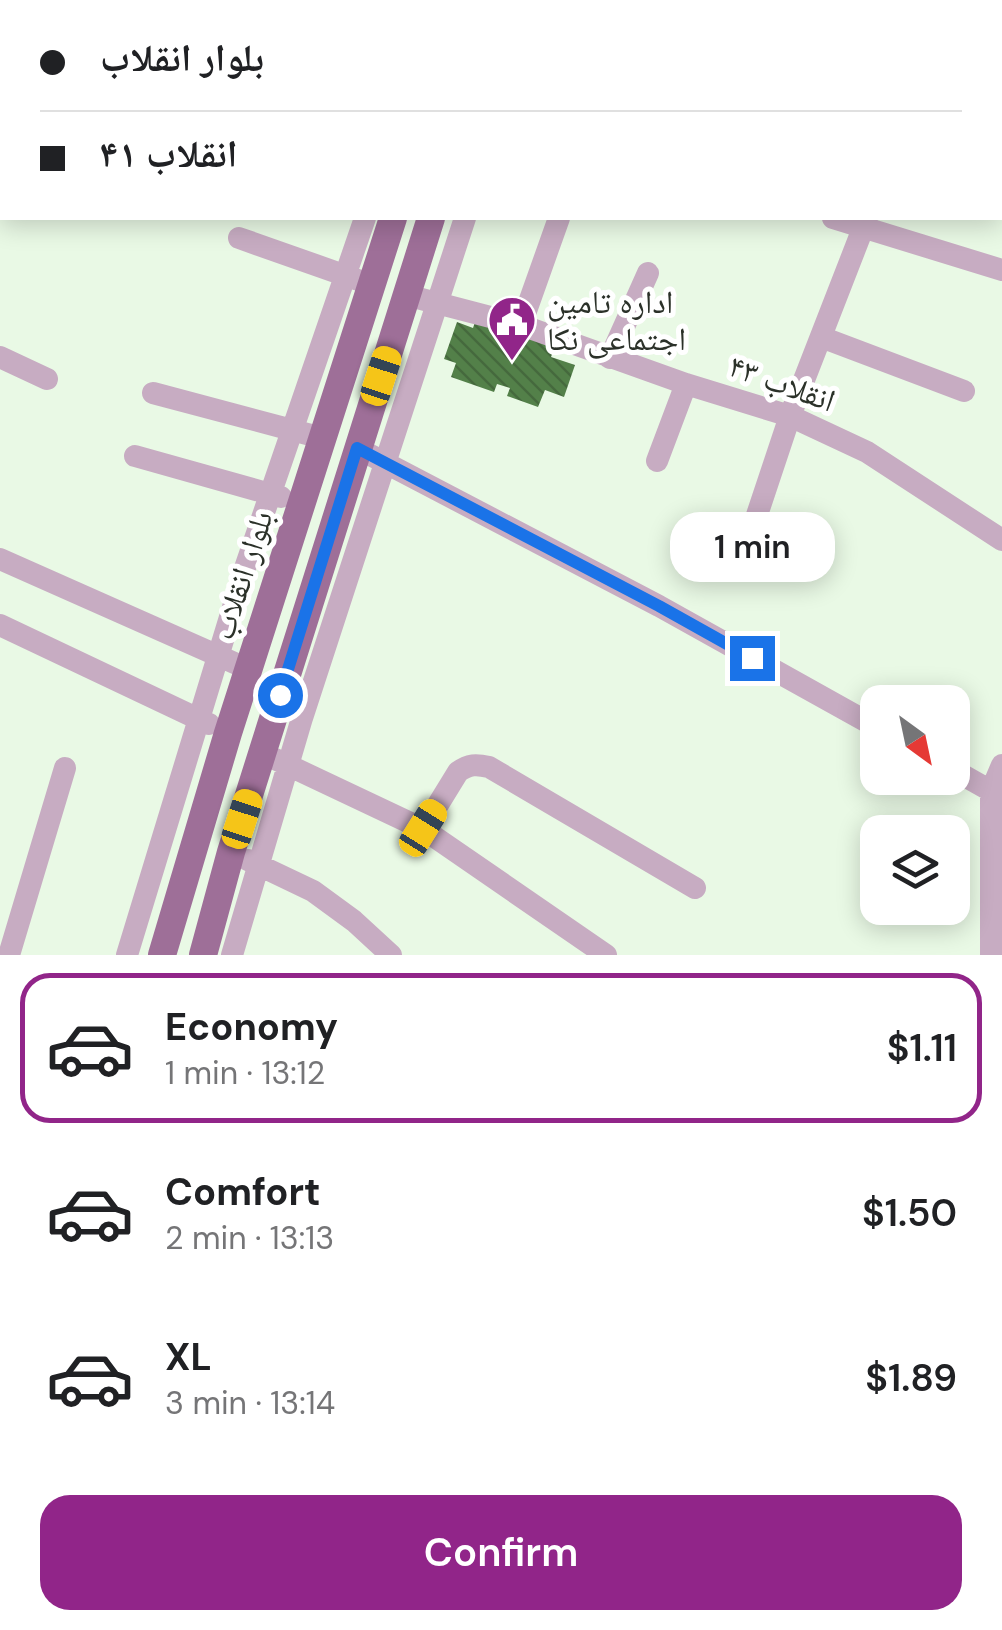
<!DOCTYPE html>
<meta charset="utf-8">
<style>
body{margin:0;font-family:"DM Sans","Noto Naskh Arabic",sans-serif;background:#f2f2f2;color:#202124;height:100vh;display:flex;flex-direction:column;font-size:38px;white-space:nowrap}
*{box-sizing:border-box;margin:0}
p{font-size:32px;color:#757577}
.icon{flex:none;width:55px;height:55px;fill:none;stroke:currentColor;stroke-width:2;stroke-linecap:round;stroke-linejoin:round}
.map{position:relative;height:955px;overflow:hidden}
.panel{display:flex;flex-direction:column;background:#fff;flex:1}
.panel>*{flex:none}
.hud{position:absolute;left:0px;top:0px;width:1002px;height:220px;box-shadow:0 5px 25px #0003;display:grid;align-content:center;height:220px;padding:0 40px;background:#fff}
.needle{width:65px;rotate:147deg}
.fabs{position:absolute;left:860px;top:685px;display:grid;gap:20px}
.fabs a{display:grid;place-items:center;width:110px;height:110px;border-radius:20px;background:#fff;box-shadow:0 5px 25px #0003;font-size:50px}
.end{position:absolute;width:45px;height:45px;margin:-22px;border:12px solid #1a73e8;background:#fff;box-shadow:0 0 0 5px #fff}
.from{border-radius:50%}
.bubble{position:absolute;height:70px;border-radius:30px;background:#fff;box-shadow:0 5px 25px #0003;font-size:32px;font-weight:600;line-height:70px;text-align:center}
.car{position:absolute;width:30px;height:60px;margin:-30px -15px;border-radius:12px;box-shadow:0 0 8px 2px #0007;background:linear-gradient(#f5c518 24%,#345 0 40%,#f5c518 0 76%,#345 0 86%,#f5c518 0)}
.hud b{display:flex;align-items:center;gap:35px;height:95px;font-size:38px}
.hud b+b{border-top:2px solid #e0e0e0}
.hud i{width:25px;height:25px;background:#202124}
ul{padding:18px 0 0;list-style:none}
li{display:flex;align-items:center;gap:30px;height:150px;margin:0 20px 15px;padding:0 20px;border:5px solid transparent;border-radius:30px}
li div{flex:1}
li b{display:block;font-size:38px}
li em{font-style:normal;font-weight:600}
li.current{border-color:#912589}
li>.icon{width:90px;height:90px;stroke-width:1.5}
.action{display:flex;gap:20px;margin-top:auto;padding:20px 40px}
.action a{flex:1;height:115px;border-radius:30px;background:#912589;color:#fff;font-size:40px;font-weight:600;line-height:115px;text-align:center}
.map>svg:first-child{display:block}
</style>
<div class="map">
<svg width="1002" height="955" viewBox="0 0 1002 955">
<defs>
<pattern id="building-back-hatch" width="6" height="6" patternUnits="userSpaceOnUse" patternTransform="scale(2.5)"><rect width="6" height="6" fill="#538049"/><path d="M-1 5l2 2M0 0l6 6M5-1l2 2" fill="none" stroke="#45693d"/></pattern>
</defs>
<rect width="100%" height="100%" fill="#e9f9e5"/>
<path fill="url(#building-back-hatch)" d="M477 316 556 344 551 357 575 365 564 397 545 390 538 407 507 396 510 388 497 384 494 392 451 377 456 363 444 359 457 322 473 328Z"/>
<g fill="none" stroke-linecap="round" stroke-linejoin="round">
<path stroke="#c7acc2" stroke-width="22" d="M409 0 416 2
M441 2V0
M535 2 536 0
M0 44 2 45
M0 181 2 177
M833 218 1002 270
M239 238 358 280
M406 295 521 325 686 384 790 416 867 452 1002 540
M521 325 559 218
M821 337 964 391
M0 357 47 379
M610 358 648 273
M153 393 322 438
M357 448 659 606 878 728
M135 456 281 497
M657 461 686 384
M748 542 790 416 867 218
M0 559 248 669
M0 625 209 724
M275 759 423 829 606 955
M952 769 991 791
M423 829 458 772C469 764 476 764 489 767L695 888
M248 860 313 891 354 921 391 955
M9 955 65 768
M127 955 245 568 365 218
M232 955 302 718 465 218
M991 955V791L1002 765"/>
<path stroke="#9e6f98" stroke-width="28" d="M463 2 464 0
M504 2 505 0
M162 955 228 733 393 218
M203 955 231 852 431 218"/>
</g>
<g fill="none" stroke-linecap="round" stroke-linejoin="round">
<path stroke="#1a73e8" stroke-width="12" d="M280 695 357 448 659 606 752 658"/>
</g>
<defs>
<g id="civic-pin" transform="scale(2.5)"><path d="M0 17L-7.5 6A9.5 9.5 0 1 1 7.5 6Z" fill="#912589" stroke="#fff"/><path d="M-.6-6.5H3V-4.5H.6V-3L4-1V1h2V6H-6V1h2V-1L-.6-3ZM-1.2 2.5V6h2.4V2.5Z" fill="#fff"/></g>
</defs>
<g fill-rule="evenodd">
<use href="#civic-pin" x="512" y="320"/>
</g>
<g text-anchor="middle" dominant-baseline="central" stroke-width="10" stroke-linejoin="round" paint-order="stroke">
<g font-size="32" fill="#2b3129" stroke="#fff" text-anchor="start">
<text x="547" y="302">اداره تامین<tspan x="547" dy="37">اجتماعی نکا</tspan></text>
</g>
<g font-size="32" fill="#2b3129" stroke="#fff">
<text transform="translate(782 383) rotate(20)">انقلاب ۴۳</text>
<text transform="translate(242 575) rotate(-72)">بلوار انقلاب</text>
</g>
</g>
</svg>
<div class="fabs">
<a><svg class="needle" viewBox="-14 -14 28 28"><path d="M0-13l5 13h-10z" fill="#e53935"/><path d="M0 13l5-13h-10z" fill="#757577"/></svg></a>
<a><svg class="icon" aria-label="layers" viewBox="0 0 24 24"><path d="M12 4l9 5-9 5-9-5zM3 14l9 5 9-5"/></svg></a>
</div>
<i class="end from" style="left:280px;top:695px"></i>
<i class="end" style="left:752px;top:658px"></i>
<div class="bubble" style="left:670px;top:512px;width:165px">1 min</div>
<i class="car" style="left:381px;top:376px;rotate:18deg"></i>
<i class="car" style="left:242px;top:819px;rotate:18deg"></i>
<i class="car" style="left:423px;top:828px;rotate:32deg"></i>
<div class="hud">
<b><i class="from"></i>بلوار انقلاب</b>
<b><i></i>انقلاب ۴۱</b>
</div>
</div>
<section class="panel">
<ul>
<li class="current"><svg class="icon" aria-label="car" viewBox="0 0 24 24"><path d="M5 17H2v-5l4-1 3-4h7l3 4 3 1v5h-3M9 17h6M6 11h13"/><circle cx="7" cy="17" r="2"/><circle cx="17" cy="17" r="2"/></svg><div><b>Economy</b><p>1 min · 13:12</p></div><em>$1.11</em></li>
<li><svg class="icon" aria-label="car" viewBox="0 0 24 24"><path d="M5 17H2v-5l4-1 3-4h7l3 4 3 1v5h-3M9 17h6M6 11h13"/><circle cx="7" cy="17" r="2"/><circle cx="17" cy="17" r="2"/></svg><div><b>Comfort</b><p>2 min · 13:13</p></div><em>$1.50</em></li>
<li><svg class="icon" aria-label="car" viewBox="0 0 24 24"><path d="M5 17H2v-5l4-1 3-4h7l3 4 3 1v5h-3M9 17h6M6 11h13"/><circle cx="7" cy="17" r="2"/><circle cx="17" cy="17" r="2"/></svg><div><b>XL</b><p>3 min · 13:14</p></div><em>$1.89</em></li>
</ul>
<div class="action"><a>Confirm</a></div>
</section>
